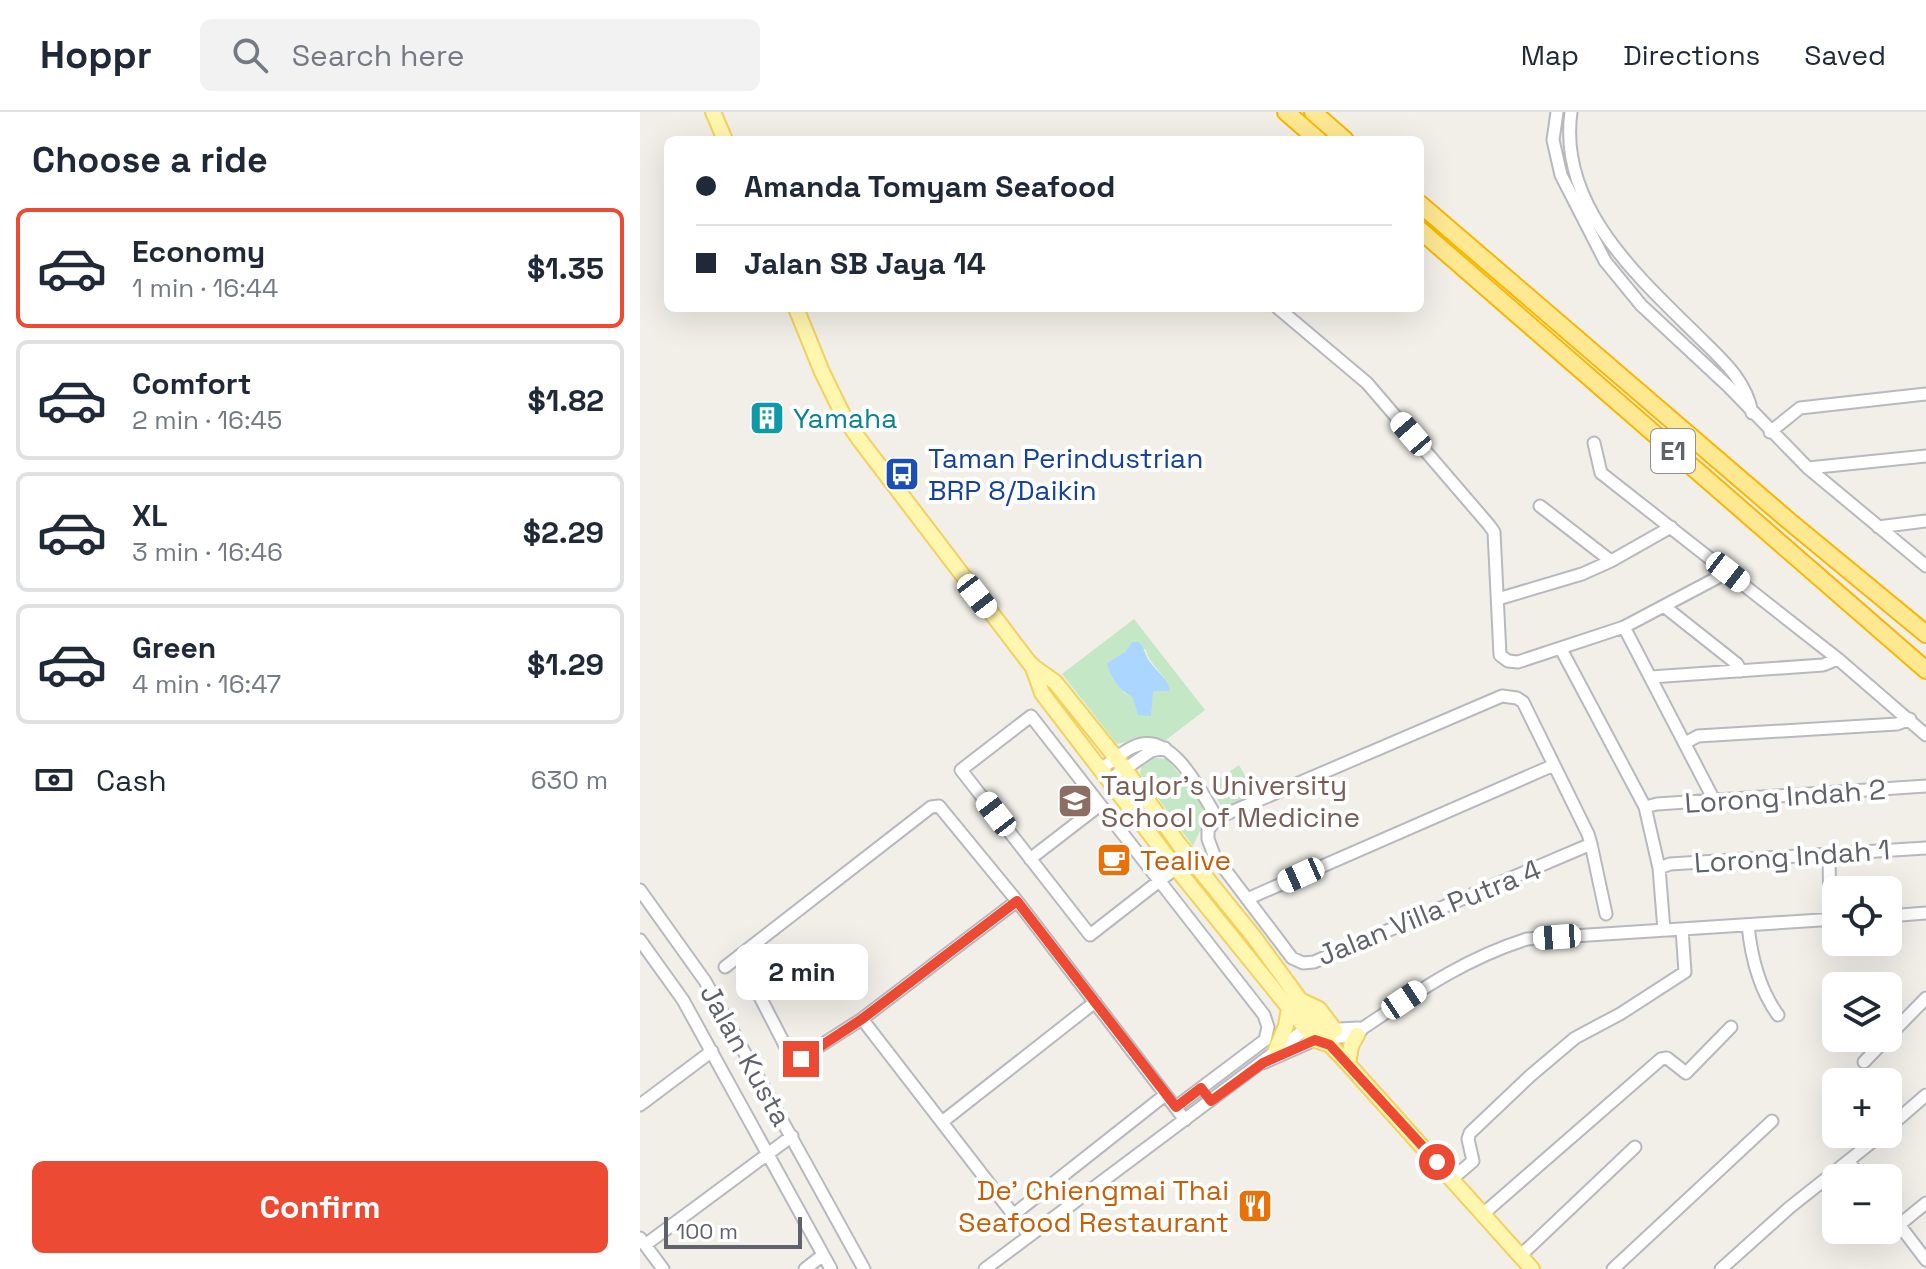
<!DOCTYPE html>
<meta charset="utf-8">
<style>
body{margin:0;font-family:"Space Grotesk",sans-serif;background:#f2f2f3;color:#1f2937;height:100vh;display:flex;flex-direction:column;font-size:30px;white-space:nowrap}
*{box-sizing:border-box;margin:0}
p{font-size:26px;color:#747a83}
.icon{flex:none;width:44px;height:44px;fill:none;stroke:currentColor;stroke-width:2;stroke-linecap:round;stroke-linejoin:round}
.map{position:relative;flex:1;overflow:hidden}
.panel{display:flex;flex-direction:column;background:#fff;width:640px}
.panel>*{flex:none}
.banner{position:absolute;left:24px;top:24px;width:760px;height:176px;border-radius:12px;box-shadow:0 8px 32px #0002;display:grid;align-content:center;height:176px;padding:0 32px;background:#fff}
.fabs{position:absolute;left:1182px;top:764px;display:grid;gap:16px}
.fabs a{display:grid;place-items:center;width:80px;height:80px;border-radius:12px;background:#fff;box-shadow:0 8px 32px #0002;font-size:40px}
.scale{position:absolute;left:24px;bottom:20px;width:138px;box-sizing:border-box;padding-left:8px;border:4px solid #5f6268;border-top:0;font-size:22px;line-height:28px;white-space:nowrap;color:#5f6268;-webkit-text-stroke:6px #fff;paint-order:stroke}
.end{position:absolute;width:36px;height:36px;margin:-18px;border:10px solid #ec4a33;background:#fff;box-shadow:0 0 0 4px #fff}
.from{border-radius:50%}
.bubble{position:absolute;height:56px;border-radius:12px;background:#fff;box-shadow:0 8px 32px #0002;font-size:26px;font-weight:700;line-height:56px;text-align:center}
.car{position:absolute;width:24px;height:48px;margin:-24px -12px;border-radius:10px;box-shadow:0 0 6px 2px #0007;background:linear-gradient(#fff 24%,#345 0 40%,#fff 0 76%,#345 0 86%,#fff 0)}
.banner b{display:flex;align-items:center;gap:28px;height:76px;font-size:30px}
.banner b+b{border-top:2px solid #e0e1e3}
.banner i{width:20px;height:20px;background:#1f2937}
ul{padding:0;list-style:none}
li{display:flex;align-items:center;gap:24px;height:120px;margin:0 16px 12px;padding:0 16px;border:4px solid #e0e1e3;border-radius:12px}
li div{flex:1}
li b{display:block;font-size:30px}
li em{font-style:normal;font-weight:700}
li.current{border-color:#ec4a33}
li>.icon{width:72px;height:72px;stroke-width:1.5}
h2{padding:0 32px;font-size:36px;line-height:96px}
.pay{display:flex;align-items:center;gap:20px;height:88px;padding:0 32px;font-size:30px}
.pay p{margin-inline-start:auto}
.primary-button{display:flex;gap:16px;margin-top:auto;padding:16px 32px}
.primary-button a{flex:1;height:92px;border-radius:12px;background:#ec4a33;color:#fff;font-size:32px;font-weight:700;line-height:92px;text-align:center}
header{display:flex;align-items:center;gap:48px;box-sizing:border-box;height:112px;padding:0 40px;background:#fff;border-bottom:2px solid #e0e1e3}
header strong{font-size:38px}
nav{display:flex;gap:44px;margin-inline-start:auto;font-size:28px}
.search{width:560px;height:72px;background:#f2f2f3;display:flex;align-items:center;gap:20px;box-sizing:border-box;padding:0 28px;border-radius:12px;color:#747a83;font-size:30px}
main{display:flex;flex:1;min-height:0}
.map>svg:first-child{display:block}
</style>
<header>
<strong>Hoppr</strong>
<div class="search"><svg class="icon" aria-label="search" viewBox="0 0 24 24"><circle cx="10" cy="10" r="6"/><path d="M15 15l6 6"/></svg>Search here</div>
<nav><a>Map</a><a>Directions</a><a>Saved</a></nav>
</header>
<main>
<section class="panel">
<h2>Choose a ride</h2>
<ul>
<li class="current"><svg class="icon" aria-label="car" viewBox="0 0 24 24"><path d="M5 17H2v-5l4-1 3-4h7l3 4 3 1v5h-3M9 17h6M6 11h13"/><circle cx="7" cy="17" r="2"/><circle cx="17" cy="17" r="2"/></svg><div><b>Economy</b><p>1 min · 16:44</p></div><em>$1.35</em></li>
<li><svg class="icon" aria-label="car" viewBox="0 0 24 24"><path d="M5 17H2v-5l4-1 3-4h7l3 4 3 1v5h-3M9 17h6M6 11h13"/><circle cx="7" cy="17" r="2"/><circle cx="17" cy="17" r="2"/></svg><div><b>Comfort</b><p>2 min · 16:45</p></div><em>$1.82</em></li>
<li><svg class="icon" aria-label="car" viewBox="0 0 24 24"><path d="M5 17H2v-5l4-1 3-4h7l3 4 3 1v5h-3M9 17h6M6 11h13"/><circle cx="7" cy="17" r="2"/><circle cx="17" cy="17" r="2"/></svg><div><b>XL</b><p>3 min · 16:46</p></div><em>$2.29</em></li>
<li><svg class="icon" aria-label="car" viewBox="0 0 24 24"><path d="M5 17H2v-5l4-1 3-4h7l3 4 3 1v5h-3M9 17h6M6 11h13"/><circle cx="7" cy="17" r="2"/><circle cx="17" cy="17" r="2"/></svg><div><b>Green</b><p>4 min · 16:47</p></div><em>$1.29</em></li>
</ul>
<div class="pay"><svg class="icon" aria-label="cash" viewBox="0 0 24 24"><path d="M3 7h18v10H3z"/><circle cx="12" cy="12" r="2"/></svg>Cash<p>630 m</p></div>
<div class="primary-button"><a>Confirm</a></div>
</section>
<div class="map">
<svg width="1286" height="1157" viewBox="0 0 1286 1157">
<rect width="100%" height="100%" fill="#f1efe8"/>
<path fill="#c4e8c6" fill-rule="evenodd" d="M494 507 565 598 526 628 500 627 477 632 422 562ZM492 530 506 538C509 554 528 562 529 579L513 578 493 586 484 581 467 551 486 539Z
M513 646 528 647 562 693 564 710 553 734 500 662 501 655Z
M599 653 618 686 594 696 582 695 569 674Z"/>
<path fill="#aad6ff" d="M492 530H499C505 536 504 540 508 547 515 559 528 565 530 579H513L511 604 498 603 493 586C480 579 470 565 467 551L486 539Z"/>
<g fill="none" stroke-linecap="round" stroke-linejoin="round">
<g stroke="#b8b9be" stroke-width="15">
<path id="minor" d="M917 0 913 28 921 63 965 149 1001 193 1088 274 1168 356 1286 454
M931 0C918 93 996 163 1056 222 1080 246 1106 267 1112 301
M638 196 727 271 849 413 854 420 860 543 868 549 878 550 984 515 1088 460
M1130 320 1160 296 1286 282
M954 331 961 361 1198 547 1286 623
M1168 356 1286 344
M900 394 971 449
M1238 415 1286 409
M858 487 942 462 971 449 1031 415
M1025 495 1097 552 1101 559
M984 515 1074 688
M921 537 1005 695 1019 756 1024 818
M1011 565 1183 553 1198 547
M1045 631 1058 624 1257 612 1270 607
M461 657C471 650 482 640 493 635 531 616 561 680 577 706
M469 668 511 639 525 636
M1005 695 1017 692 1286 674
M951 732 674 850 663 851 652 846 574 743 568 727V718L577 706 862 584 877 586 883 590 948 722 951 732 966 802
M1189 742 1190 808
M390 747 460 693
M536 756 450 823 321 658 391 604C469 704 546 803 624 903L628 915 625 928 536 995
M1019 756 1030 752 1286 736
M0 778 65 869 224 1157
M607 787 914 653
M1248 804 1286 801
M1108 813C1111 844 1119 877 1138 903
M0 828 43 888 191 1157
M99 844 151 945 158 948 222 907 377 789
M85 855 291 695 299 694 377 789 545 1008
M222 907 389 1123
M1248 925 1286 886
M1224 950 1247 926
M623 951 675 928 717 923 723 916C777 880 824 847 887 827L1196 807
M0 993 72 939
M302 1010 455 890
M1248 1016 1286 983
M1209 1050 1222 1066
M812 1067 833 1049 828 1027 830 1021 890 964 935 926 980 902 1045 860 1042 817
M1248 1098 1286 1148
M843 1102 1021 947 1027 946 1046 961 1091 915
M373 1103 525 983
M1259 1113 1286 1091
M0 1126 23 1157
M5 1133 152 1024
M880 1144 995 1035
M165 1157 183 1143
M345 1157 663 919 718 916
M973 1157 1132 1009
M1081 1157 1149 1096 1242 1022"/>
</g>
<g stroke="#f3d15e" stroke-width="18">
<path id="major" d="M73 0 85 28
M156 196 182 260 204 305 219 327 391 553 415 570 485 657 538 731 614 825 688 926 690 933
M392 553 402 581 536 756 675 928 690 933 708 952 892 1157
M662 889 679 897 695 918
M636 937 646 914 649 896
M708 952 711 934 717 923"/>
</g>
<g stroke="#f9b700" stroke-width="20">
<path id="highway" d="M646 0 678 28
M673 0 705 28
M780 92 1149 409 1286 522
M780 118 1286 558"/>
</g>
<use href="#minor" stroke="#fff" stroke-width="11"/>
<use href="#major" stroke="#fff6af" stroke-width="14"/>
<use href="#highway" stroke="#fee892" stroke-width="16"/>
</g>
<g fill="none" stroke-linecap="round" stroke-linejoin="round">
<path stroke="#ec4a33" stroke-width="10" d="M161 947 222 907 377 789 536 995 561 976 571 989 623 951 675 928 690 933 797 1050"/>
</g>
<defs>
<g id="building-square" transform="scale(1.8)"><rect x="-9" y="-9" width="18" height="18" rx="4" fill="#0f9aa8" stroke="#fff"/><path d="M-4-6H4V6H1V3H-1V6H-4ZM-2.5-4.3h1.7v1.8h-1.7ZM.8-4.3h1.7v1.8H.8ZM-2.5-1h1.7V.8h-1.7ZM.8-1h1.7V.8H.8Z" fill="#fff"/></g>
<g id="bus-square" transform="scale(1.8)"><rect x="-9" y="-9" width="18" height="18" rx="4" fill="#1a4fb4" stroke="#fff"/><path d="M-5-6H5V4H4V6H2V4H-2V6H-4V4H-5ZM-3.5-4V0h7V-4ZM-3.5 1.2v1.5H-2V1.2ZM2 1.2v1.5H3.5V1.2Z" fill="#fff"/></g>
<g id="university-square" transform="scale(1.8)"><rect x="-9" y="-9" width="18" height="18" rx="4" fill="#8d6e63" stroke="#fff"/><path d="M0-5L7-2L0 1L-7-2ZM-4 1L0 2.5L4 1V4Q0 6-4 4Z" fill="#fff"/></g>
<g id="cafe-square" transform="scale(1.8)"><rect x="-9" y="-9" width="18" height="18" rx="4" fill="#e8710a" stroke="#fff"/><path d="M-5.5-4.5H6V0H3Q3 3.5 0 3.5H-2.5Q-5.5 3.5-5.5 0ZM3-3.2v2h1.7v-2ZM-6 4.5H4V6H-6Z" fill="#fff"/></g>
<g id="restaurant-square" transform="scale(1.8)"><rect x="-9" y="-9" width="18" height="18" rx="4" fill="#e8710a" stroke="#fff"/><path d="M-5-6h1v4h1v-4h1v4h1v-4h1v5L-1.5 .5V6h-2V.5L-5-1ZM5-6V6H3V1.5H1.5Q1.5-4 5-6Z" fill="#fff"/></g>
</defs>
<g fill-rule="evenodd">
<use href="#building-square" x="127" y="306"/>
<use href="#bus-square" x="262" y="362"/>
<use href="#university-square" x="435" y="689"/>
<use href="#cafe-square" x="474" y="748"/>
<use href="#restaurant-square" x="615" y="1094"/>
</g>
<g text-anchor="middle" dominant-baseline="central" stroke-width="8" stroke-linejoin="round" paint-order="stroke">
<rect fill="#fff" stroke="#8f9195" stroke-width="2" x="1011" y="317" width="44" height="44" rx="6"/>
<g font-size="26" font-weight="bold" fill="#5f6268">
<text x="1033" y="339">E1</text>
</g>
<g font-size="28" fill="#0d838f" stroke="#fff" text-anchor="start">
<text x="153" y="306">Yamaha</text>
</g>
<g font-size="28" fill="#164399" stroke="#fff" text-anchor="start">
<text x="288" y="346">Taman Perindustrian<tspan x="288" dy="32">BRP 8/Daikin</tspan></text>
</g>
<g font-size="28" fill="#785e54" stroke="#fff" text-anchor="start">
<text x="461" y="673">Taylor's University<tspan x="461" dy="32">School of Medicine</tspan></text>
</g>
<g font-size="28" fill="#5f6268" stroke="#fff">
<text transform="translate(1145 684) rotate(-4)">Lorong Indah 2</text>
<text transform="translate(1152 744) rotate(-4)">Lorong Indah 1</text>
<text transform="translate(789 800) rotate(-22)">Jalan Villa Putra 4</text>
<text transform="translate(106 943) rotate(61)">Jalan Kusta</text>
</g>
<g font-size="28" fill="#c56008" stroke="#fff" text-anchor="start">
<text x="500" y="748">Tealive</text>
<text x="589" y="1078" text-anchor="end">De' Chiengmai Thai<tspan x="589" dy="32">Seafood Restaurant</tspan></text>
</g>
</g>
</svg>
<div class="fabs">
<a><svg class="icon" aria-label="locate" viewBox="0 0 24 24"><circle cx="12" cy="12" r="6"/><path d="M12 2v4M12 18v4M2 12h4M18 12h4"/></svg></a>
<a><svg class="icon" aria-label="layers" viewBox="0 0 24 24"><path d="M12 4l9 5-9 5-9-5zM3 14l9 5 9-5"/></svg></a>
<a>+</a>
<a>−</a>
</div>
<div class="scale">100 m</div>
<i class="end from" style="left:797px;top:1050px"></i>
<i class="end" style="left:161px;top:947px"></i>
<div class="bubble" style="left:96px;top:832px;width:132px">2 min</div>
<i class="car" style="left:771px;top:322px;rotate:319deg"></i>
<i class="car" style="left:1088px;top:460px;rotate:128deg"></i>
<i class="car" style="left:337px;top:484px;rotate:142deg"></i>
<i class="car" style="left:356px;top:702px;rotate:322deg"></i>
<i class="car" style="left:661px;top:763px;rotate:246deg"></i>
<i class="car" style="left:917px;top:825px;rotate:266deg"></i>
<i class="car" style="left:764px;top:888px;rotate:56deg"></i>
<div class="banner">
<b><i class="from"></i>Amanda Tomyam Seafood</b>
<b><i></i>Jalan SB Jaya 14</b>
</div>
</div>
</main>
